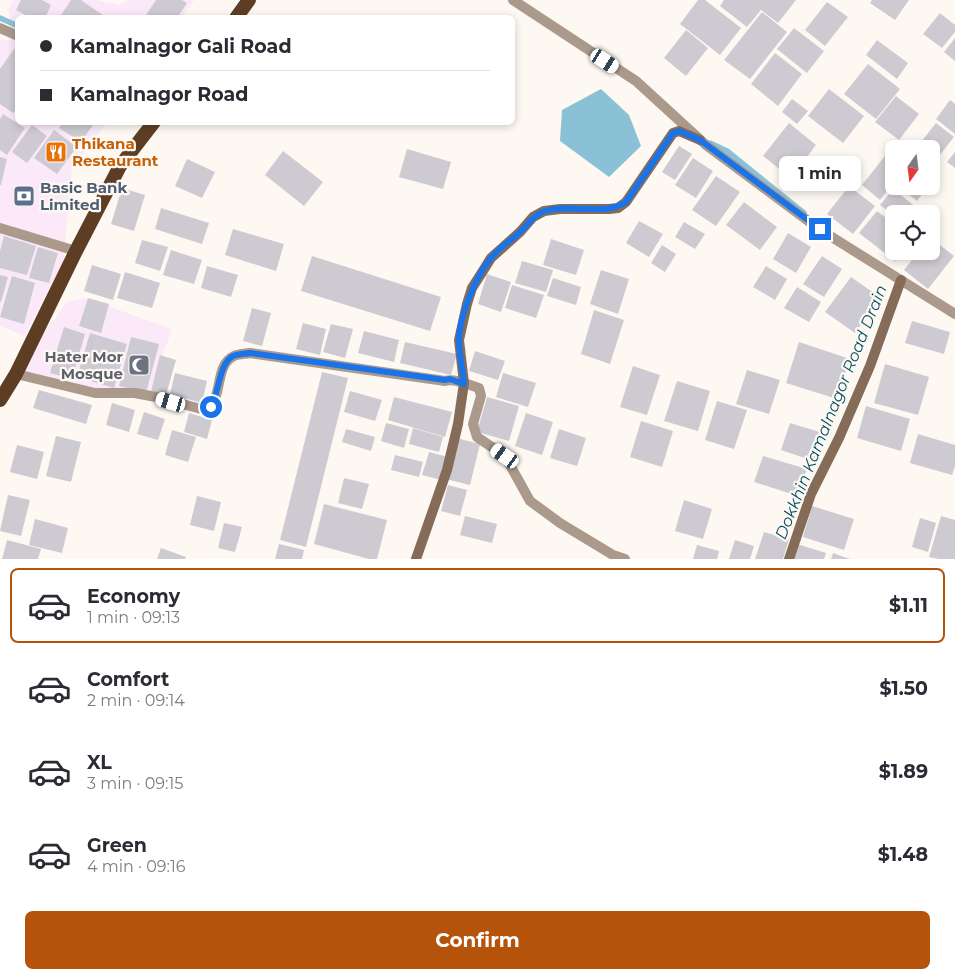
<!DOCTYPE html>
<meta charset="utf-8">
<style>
body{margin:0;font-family:Montserrat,sans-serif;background:#f2f2f3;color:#2b2b33;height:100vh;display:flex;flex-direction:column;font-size:19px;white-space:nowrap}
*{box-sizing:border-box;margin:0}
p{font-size:16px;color:#7c7c81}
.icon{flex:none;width:28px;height:28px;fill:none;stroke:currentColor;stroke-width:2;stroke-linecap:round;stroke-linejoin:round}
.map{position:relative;height:559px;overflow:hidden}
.panel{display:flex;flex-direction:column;background:#fff;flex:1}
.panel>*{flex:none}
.hud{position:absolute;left:15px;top:15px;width:500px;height:110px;border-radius:8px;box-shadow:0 2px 8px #0003;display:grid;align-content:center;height:110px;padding:0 25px;background:#fff}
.needle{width:32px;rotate:194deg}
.tools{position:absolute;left:885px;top:140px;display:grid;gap:10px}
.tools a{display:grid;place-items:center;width:55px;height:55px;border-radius:8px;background:#fff;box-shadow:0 2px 8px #0003;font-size:25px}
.end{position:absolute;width:22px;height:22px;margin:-11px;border:6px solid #1a73e8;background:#fff;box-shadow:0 0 0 2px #fff}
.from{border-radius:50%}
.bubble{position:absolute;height:35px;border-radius:8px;background:#fff;box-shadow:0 2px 8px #0003;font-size:16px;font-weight:700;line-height:35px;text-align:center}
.car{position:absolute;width:15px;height:30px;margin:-15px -8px;border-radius:6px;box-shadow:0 0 4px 1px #0007;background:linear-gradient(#fff 24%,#345 0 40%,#fff 0 76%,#345 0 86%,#fff 0)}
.hud b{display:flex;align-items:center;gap:18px;height:48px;font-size:19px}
.hud b+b{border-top:1px solid #e1e1e2}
.hud i{width:12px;height:12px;background:#2b2b33}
ul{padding:9px 0 0;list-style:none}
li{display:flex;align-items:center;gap:15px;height:75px;margin:0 10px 8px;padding:0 15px;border:2px solid transparent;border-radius:8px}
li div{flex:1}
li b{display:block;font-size:19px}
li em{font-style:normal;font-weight:700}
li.active{border-color:#b45309}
li>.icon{width:45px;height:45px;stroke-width:1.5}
.button{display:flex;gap:10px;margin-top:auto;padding:10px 25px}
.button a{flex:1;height:58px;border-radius:8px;background:#b45309;color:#fff;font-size:20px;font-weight:700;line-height:58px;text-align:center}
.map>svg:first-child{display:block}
</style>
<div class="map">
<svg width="955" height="559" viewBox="0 0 955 559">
<rect width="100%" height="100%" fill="#fdf9f2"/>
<path fill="#fbe9fa" d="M13 0H97L120 5 128 0H194L182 17 18 18V122L106 123 72 168 63 261 25 336 0 326V40H10L9 8Z
M85 298 172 329 148 396 142 400 21 377 25 359 67 302Z"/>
<path fill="#8bc1d6" d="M601 89 629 115 641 146 609 177 560 141 562 110Z"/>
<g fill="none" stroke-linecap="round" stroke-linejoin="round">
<path stroke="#8bc1d6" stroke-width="5.5" d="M0 18 18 26
M710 143 727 151 804 213"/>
</g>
<path fill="#cecad1" d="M21 0H42L51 5 45 18H31L16 10Z
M71 0H81L107 18H59Z
M156 0H182L187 3 177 18H149L146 15Z
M698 0H705L741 28 720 55 680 24Z
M724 0H796L778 23 761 10 747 27 720 6Z
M872 0H909L895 20 870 3Z
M827 2 848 17 825 46 805 30Z
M762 12 787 32 750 79 724 60Z
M940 13 955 25V32L942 48 923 34Z
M794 28 824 51 807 73 777 49Z
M686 30 708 48 686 76 664 58Z
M955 38V61L944 52Z
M877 40 908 63 897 79 866 55Z
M14 49 18 51V106L13 113 0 104V69Z
M775 53 802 74 778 106 751 84Z
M868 64 900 89 876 119 844 94Z
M829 89 864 116 843 143 808 116Z
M896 96 919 114 899 140 875 122Z
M792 99 808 111 797 124 782 112Z
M950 100 955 104V134L936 119Z
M3 114 25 128 7 155 0 150V119Z
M63 122H95L81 142 59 128Z
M789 123 816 145 791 178 763 156Z
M936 123 954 137 936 160 931 156V149H922L918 146Z
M32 125 47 136 27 163 12 152Z
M54 130 77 147 57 174 34 158Z
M679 146 692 154 675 180 662 172Z
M407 149 451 162 443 189 399 177Z
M283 151 323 182 304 206 265 175Z
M888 152 894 156V182L880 200 862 185Z
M955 152V168L947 162Z
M0 157 7 159 1 185H0Z
M693 158 713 171 696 198 675 185Z
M187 159 215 172 202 198 175 186Z
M931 164 940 171 931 182Z
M716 176 740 192 716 226 692 210Z
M849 186 875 206 853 234 827 214Z
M898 186H928L917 201Z
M122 188 145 195 134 231 111 224Z
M893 189 925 214H894V216L880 205Z
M744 202 777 227 760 250 726 225Z
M161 208 209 223 202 244 155 229Z
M877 211 894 224V251H902L895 261 859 233Z
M639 221 663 234 649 257 626 243Z
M684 222 705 234 695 249 675 237Z
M233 229 284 244 276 271 225 255Z
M788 233 811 247 796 273 773 259Z
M4 236 36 246 27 275 0 268V251Z
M931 238 954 256 928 289 904 270 919 251H931Z
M551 239 584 250 576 275 543 265Z
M142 240 168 247 160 271 135 263Z
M662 245 676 254 665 272 651 263Z
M38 247 58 253 49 283 29 278Z
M171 250 202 260 194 284 163 275Z
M312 256 441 297 430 331 301 291Z
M822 256 842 269 824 297 803 284Z
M522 261 553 270 546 292 515 283Z
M92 265 121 274 113 300 84 291Z
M207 266 238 275 231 297 201 288Z
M766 266 787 279 775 300 753 287Z
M601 270 629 279 618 314 590 304Z
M125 272 160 283 152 308 117 298Z
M487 274 511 282 501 312 478 304Z
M0 275 8 277 1 302H0Z
M12 276 35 283 24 324 0 317Z
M851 277 881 298 855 333 825 312Z
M553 278 581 287 576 305 547 296Z
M512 285 544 295 536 318 505 308Z
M797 287 821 302 809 322 784 308Z
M88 298 109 304 101 333 79 326Z
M252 308 271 313 262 346 243 341Z
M594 310 624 320 610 364 581 354Z
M912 321 950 332 944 354 905 343Z
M303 323 326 329 320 355 296 349Z
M331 324 353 329 345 358 323 352Z
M64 327 85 334 72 379 50 373Z
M364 331 399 340 394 362 358 353Z
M90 333 127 344 114 388 77 377Z
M131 337 159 344 146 393 119 386Z
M405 342 457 354 451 375 400 363Z
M799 342 850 359 837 399 786 383Z
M475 351 505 361 498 380 469 371Z
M160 355 176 360 166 395 151 391Z
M885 364 929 377 918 415 874 403Z
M633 366 660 375 647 415 620 407Z
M747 370 780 380 769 414 736 404Z
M322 372 348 378 306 547 280 540Z
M175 373 207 381 202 403 170 394Z
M503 373 536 383 528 407 496 397Z
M677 381 710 391 698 431 664 421Z
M39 390 92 405 86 424 33 408Z
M350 391 382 400 375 421 344 412Z
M394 397 452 412 445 437 388 420Z
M487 397 519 406 509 441 477 432Z
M717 401 747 410 734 449 705 440Z
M112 403 135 410 129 432 106 425Z
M866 406 910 419 901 451 857 438Z
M144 412 165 419 158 440 137 434Z
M189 413 212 420 207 439 184 432Z
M526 413 553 422 542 455 515 446Z
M641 421 673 431 662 467 630 457Z
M386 423 409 429 404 448 381 441Z
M790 423 823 433 814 461 781 450Z
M413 428 443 437 439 452 409 444Z
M346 429 375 437 371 451 342 442Z
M559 429 586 438 577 466 550 458Z
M172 430 196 437 188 462 165 455Z
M918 434 955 445V466L952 475 910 463Z
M56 436 81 442 71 482 46 476Z
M456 438 480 444 470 485 446 479Z
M17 445 44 452 37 479 10 472Z
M429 452 448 457 441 480 422 475Z
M395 455 423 462 419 477 391 470Z
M763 456 807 469 798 496 754 482Z
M344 478 369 484 362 509 338 503Z
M448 485 467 490 460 516 441 511Z
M8 495 30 500 21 536 0 531Z
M197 496 221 502 214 531 190 525Z
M684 500 712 509 703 539 675 531Z
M324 504 387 520 377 559H369L314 544Z
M812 506 854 519 844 550 803 537Z
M465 516 497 524 492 543 460 535Z
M941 516 955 520V559H939L929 557Z
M920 518 936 523 928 552 912 547Z
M35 519 68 528 62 553 29 545Z
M224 523 242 527 235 552 218 548Z
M764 532 789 539 783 559H755Z
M7 540 41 549 38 559H2Z
M735 540 754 546 750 559H729Z
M279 544 304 550 302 559H275Z
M797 544 826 553 824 559H793Z
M697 545 719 551 717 559H693Z
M161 548 186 557 185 559H157Z
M833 553 850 559H831Z"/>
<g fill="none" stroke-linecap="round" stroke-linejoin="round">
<path stroke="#ab9a8c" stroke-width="10" d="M513 0 636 81 706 145 819 229 955 314
M0 28 18 36
M0 228 76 251
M16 374 95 393H135L156 397 205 410C225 399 213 366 234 356 238 354 245 354 250 353L445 381C455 378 469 385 479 388L481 396 473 424 477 437 505 456 530 501 560 523 613 555 625 559"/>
<path stroke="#856c58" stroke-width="10" d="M416 559 447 470 458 424 464 383 459 340 467 304 472 288 481 274 491 258 520 232 533 217 544 211 560 209H609L618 208 626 202 673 133 679 131 700 140
M789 559 811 494 839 438 870 366 901 280"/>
<path stroke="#5d3e24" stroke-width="14" d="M236 18 249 0
M0 400 16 374 76 251 120 166 154 122"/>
</g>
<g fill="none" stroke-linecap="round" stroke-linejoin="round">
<path stroke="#1a73e8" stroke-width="6" d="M211 407C219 393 219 363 233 356 238 354 245 354 250 353L445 380 450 379 464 384C463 370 459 356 459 342 458 318 476 276 491 258 499 248 510 241 519 233 528 225 533 215 545 211 571 203 603 217 626 202L673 133 679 131 700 140 820 229"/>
</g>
<defs>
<g id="restaurant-square" transform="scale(1.125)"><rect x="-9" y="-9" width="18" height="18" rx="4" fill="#e8710a" stroke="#fdf9f2"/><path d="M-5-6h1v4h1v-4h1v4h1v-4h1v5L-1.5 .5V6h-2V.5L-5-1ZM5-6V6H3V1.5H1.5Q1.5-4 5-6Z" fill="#fff"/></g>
<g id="bank-square" transform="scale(1.125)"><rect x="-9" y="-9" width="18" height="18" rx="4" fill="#5c6f8a" stroke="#fdf9f2"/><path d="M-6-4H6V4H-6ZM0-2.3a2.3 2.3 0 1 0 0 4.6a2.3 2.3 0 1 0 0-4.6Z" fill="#fff"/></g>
<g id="mosque-square" transform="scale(1.125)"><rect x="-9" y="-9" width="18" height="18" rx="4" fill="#6b7280" stroke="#fdf9f2"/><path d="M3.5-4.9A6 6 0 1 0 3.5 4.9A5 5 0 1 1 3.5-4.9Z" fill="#fff"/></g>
</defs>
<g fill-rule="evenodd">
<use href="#restaurant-square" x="56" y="152"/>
<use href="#bank-square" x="24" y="196"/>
<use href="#mosque-square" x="139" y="365"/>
</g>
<g text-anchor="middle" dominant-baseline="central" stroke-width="4.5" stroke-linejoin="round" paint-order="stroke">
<g font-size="15" font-weight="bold" fill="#c56008" stroke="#fdf9f2" text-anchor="start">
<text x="72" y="143">Thikana<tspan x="72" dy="17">Restaurant</tspan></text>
</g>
<g font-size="15" font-weight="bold" fill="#4e5e75" stroke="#fdf9f2" text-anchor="start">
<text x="40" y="187">Basic Bank<tspan x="40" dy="17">Limited</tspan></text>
</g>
<g font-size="15" font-weight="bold" fill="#5b616d" stroke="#fdf9f2" text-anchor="end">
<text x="123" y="356">Hater Mor<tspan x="123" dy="17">Mosque</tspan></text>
</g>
<g font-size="16" font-style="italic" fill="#004e65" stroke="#fdf9f2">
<text transform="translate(831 412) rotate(-68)">Dokkhin Kamalnagor Road Drain</text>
</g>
</g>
</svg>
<div class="tools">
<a><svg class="needle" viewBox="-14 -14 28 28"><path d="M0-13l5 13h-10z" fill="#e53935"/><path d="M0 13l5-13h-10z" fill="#7c7c81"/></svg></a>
<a><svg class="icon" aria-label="locate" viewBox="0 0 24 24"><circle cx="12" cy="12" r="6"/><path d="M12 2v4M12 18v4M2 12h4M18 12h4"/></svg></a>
</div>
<i class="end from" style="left:211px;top:407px"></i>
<i class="end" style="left:820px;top:229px"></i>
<div class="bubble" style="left:779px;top:156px;width:82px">1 min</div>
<i class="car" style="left:605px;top:61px;rotate:123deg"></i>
<i class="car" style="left:171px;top:402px;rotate:286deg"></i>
<i class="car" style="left:505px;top:456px;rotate:305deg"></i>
<div class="hud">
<b><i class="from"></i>Kamalnagor Gali Road</b>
<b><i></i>Kamalnagor Road</b>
</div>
</div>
<section class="panel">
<ul>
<li class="active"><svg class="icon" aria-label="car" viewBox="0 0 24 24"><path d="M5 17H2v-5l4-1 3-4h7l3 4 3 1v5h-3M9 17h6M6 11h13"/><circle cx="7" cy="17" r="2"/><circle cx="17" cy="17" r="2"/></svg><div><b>Economy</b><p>1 min · 09:13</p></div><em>$1.11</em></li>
<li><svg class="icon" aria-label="car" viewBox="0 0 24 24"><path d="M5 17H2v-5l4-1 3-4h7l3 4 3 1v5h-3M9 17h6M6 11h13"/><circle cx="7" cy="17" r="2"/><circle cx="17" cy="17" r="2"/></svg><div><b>Comfort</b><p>2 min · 09:14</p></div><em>$1.50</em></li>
<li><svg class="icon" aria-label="car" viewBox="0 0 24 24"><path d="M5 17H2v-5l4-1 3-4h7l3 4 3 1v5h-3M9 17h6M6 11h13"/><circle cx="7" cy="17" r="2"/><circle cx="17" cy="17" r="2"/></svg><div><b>XL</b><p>3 min · 09:15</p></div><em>$1.89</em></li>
<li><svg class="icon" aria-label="car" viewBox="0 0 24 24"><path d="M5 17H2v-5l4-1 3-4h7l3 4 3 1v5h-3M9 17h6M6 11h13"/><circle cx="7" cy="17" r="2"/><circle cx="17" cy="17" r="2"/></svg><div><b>Green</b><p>4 min · 09:16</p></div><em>$1.48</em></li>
</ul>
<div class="button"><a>Confirm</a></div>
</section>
